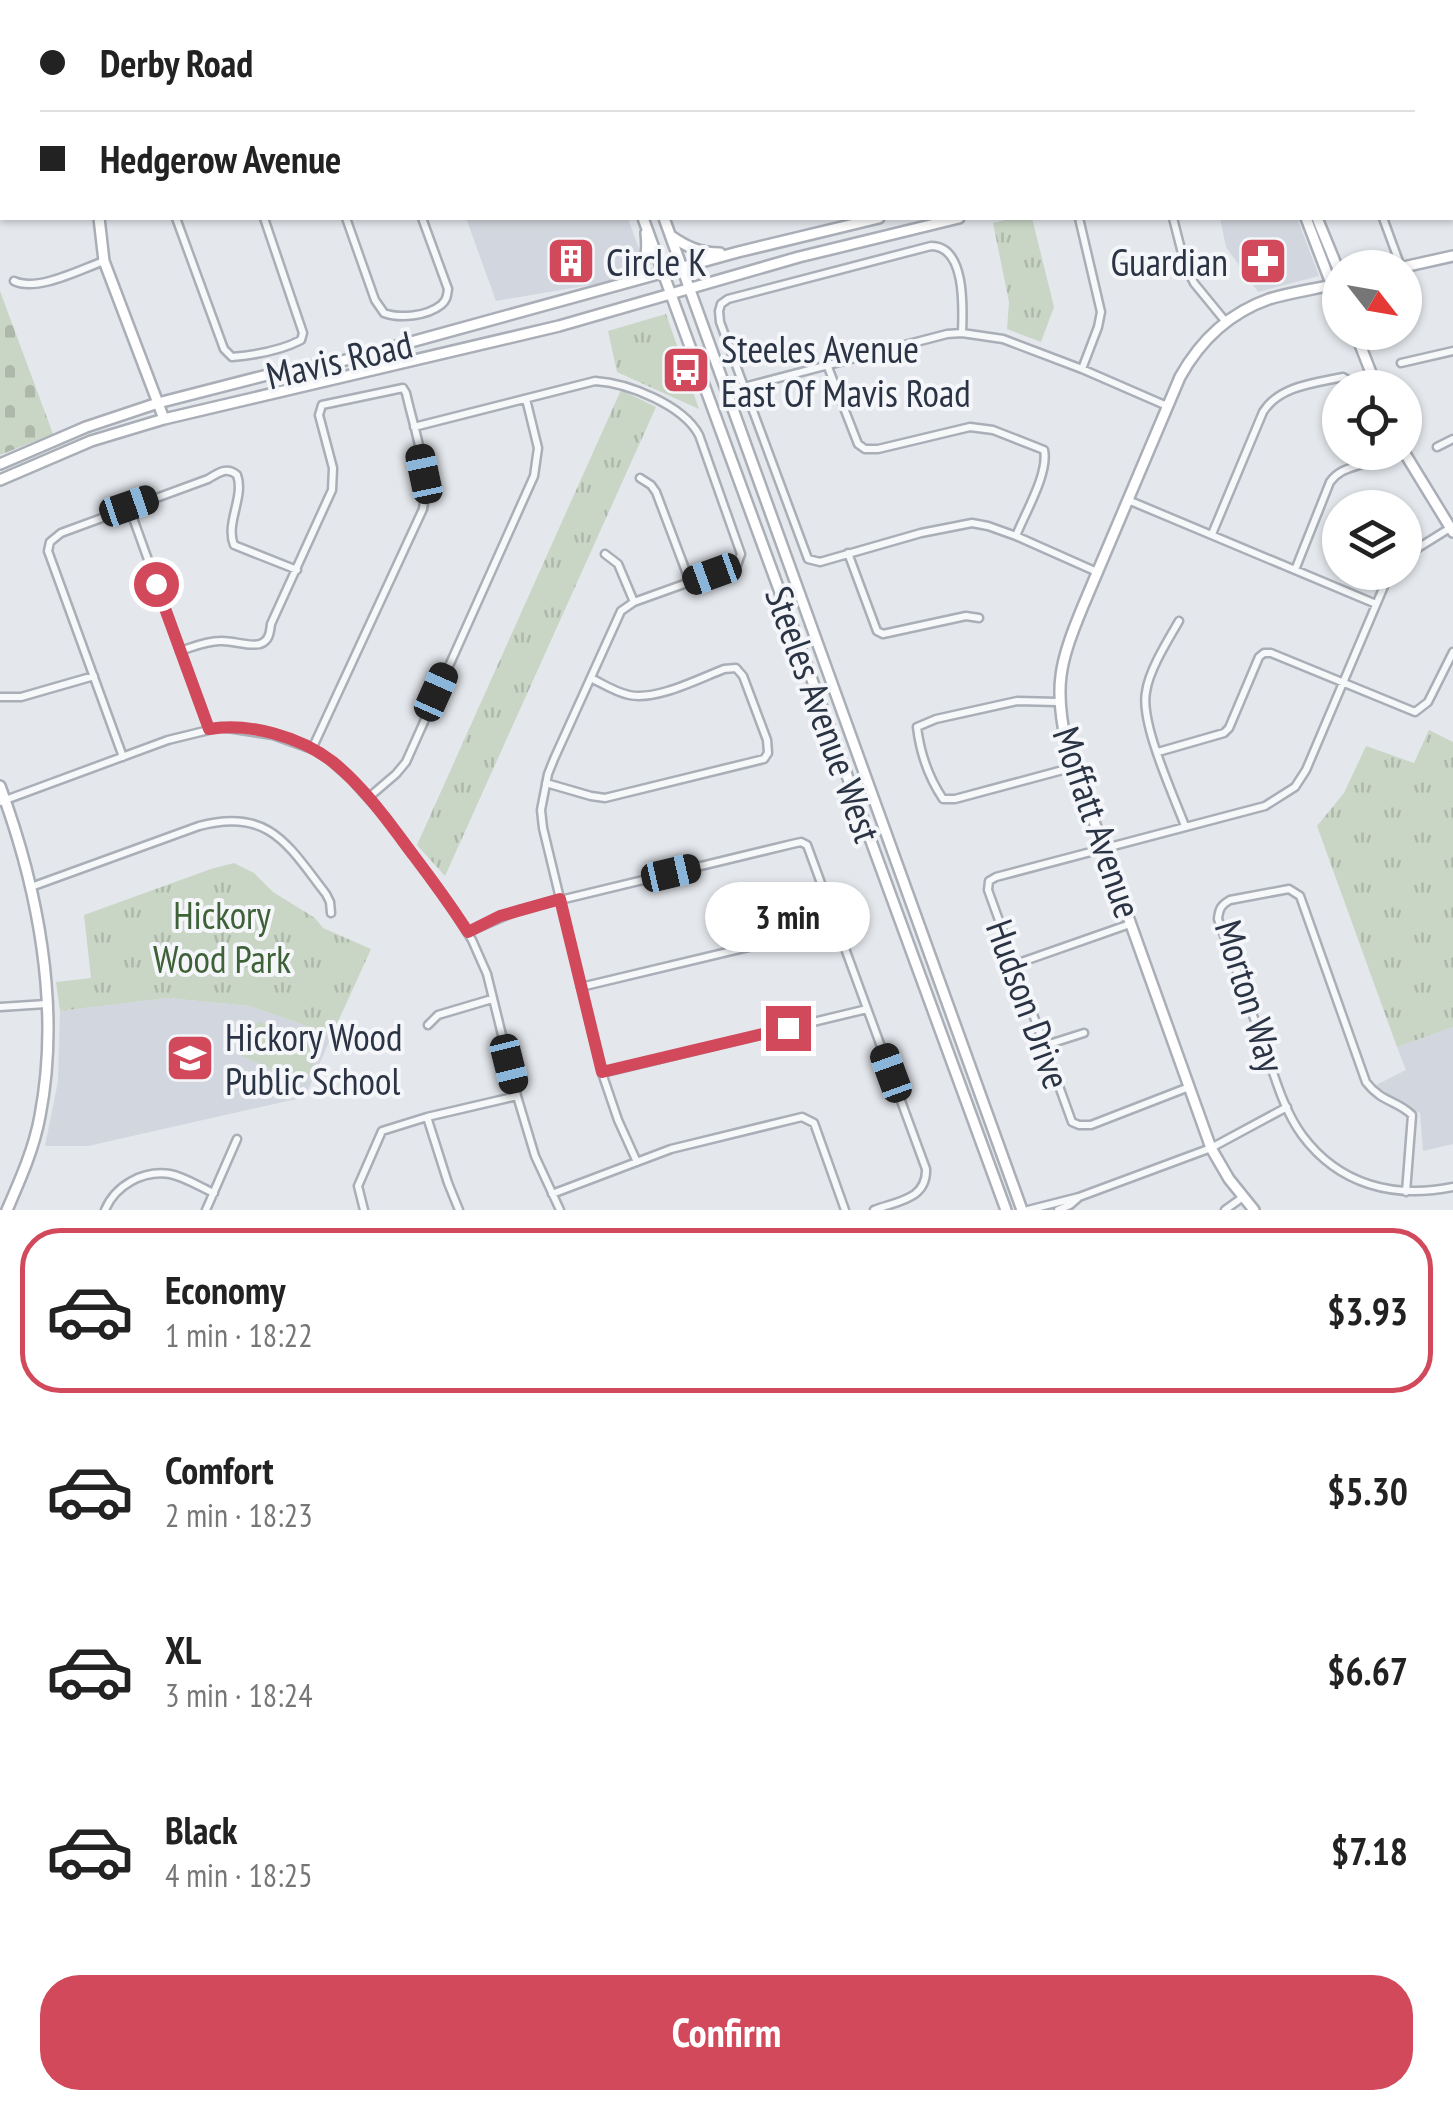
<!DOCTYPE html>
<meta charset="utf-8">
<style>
body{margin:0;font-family:"PT Sans Narrow",sans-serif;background:#f6f6f6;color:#222;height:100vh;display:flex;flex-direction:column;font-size:38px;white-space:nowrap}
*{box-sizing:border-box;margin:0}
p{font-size:32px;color:#767676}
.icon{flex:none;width:55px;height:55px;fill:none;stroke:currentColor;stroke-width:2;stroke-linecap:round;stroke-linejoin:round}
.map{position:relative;height:1210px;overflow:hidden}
.sheet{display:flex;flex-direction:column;background:#fff;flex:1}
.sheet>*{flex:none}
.banner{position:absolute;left:0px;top:0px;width:1455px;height:220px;box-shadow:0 2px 8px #0004;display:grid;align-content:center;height:220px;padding:0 40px;background:#fff}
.needle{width:65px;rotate:121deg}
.buttons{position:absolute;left:1322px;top:250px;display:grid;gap:20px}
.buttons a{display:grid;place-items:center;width:100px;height:100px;border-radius:50%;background:#fff;box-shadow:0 2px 8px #0004;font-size:50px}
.end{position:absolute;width:45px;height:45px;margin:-22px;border:12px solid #d1495b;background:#fff;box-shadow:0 0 0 5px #fff}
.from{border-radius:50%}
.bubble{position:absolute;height:70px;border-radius:35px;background:#fff;box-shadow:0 2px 8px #0004;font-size:32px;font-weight:700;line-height:70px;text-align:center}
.car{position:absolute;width:30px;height:60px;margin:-30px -15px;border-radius:12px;box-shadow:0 0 8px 2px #0007;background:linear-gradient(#222 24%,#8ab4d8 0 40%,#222 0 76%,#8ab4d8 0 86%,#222 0)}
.banner b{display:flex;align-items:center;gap:35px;height:95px;font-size:38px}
.banner b+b{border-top:2px solid #e0e0e0}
.banner i{width:25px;height:25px;background:#222}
ul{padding:18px 0 0;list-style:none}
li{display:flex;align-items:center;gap:30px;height:165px;margin:0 20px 15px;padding:0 20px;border:5px solid transparent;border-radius:40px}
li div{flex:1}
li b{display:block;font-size:38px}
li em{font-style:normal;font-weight:700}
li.current{border-color:#d1495b}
li>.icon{width:90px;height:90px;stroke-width:1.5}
.cta{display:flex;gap:20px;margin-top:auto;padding:20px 40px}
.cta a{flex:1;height:115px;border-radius:40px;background:#d1495b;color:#fff;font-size:40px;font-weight:700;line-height:115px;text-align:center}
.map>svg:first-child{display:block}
</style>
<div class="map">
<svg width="1453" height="1210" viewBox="0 0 1453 1210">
<defs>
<pattern id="cemetery-stones" width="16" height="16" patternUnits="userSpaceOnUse" patternTransform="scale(2.5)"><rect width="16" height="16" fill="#c9d6c5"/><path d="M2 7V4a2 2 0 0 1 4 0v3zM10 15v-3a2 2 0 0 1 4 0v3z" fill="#adb8ab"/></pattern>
<pattern id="park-tufts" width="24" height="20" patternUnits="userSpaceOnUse" patternTransform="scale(2.5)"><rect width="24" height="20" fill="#c9d6c5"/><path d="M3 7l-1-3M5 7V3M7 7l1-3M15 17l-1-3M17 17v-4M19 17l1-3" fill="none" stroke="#adb8ab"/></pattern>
</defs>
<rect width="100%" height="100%" fill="#e4e7ec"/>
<path fill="#d2d6de" d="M466 218H628L645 266 637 277 496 301Z
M1220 218H1297L1319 276 1258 292 1226 247Z
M167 998 250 1006 332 1035 305 1097 88 1146H45L58 1081 60 1011Z
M1453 1027V1144L1423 1151 1420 1113 1391 1100 1376 1085 1406 1070 1397 1047Z"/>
<path fill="#c9d6c5" d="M258 1021 320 1049 305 1084 242 1056Z"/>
<path fill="url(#cemetery-stones)" d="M0 291 53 434 0 455Z"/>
<path fill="url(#park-tufts)" d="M1013 218H1032L1054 307 1041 342 1007 329 1009 302 993 223Z
M666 314 699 409 617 372 608 331Z
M621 390 656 407 445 876 417 845Z
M1429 730 1453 742V1027L1397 1047 1317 826 1344 793 1366 746 1414 763Z
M234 863 254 873 273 892 315 918 323 928 371 949 332 1035 250 1006 167 998 60 1011 56 982 91 978 84 915 211 869Z"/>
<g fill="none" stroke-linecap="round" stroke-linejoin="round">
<g stroke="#a9aeb7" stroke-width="11">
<path id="street" d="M9 0 10 2
M90 0 91 2
M269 0 270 2
M342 0 343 2
M604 0 605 2
M663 0 664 2
M718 0 724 2
M1009 0 1010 2
M1090 0V2
M614 2 621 0
M765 2 766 0
M878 2 879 0
M1452 53H1453
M0 91 2 90
M1452 165H1453
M176 218 224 349 232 357C255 355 280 351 301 340L303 333 264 218
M346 218 375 300 384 313C400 319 427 316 441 305 447 300 447 296 448 289L422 218
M1079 218 1101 312 1098 327 1082 369
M1173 218 1185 265 1194 283 1226 322
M1383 218 1401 267
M14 281C37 292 79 270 104 261
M962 333C963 308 966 246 931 246L728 299 721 304 719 311 720 322 808 559 820 562 921 533 972 523 988 526 1016 536 1097 572
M1401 363 1453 351
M828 367 858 444 865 449H878L970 427 993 430 1044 450C1049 473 1025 513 1016 536
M744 387 947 334 962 333 1003 339 1082 369 1167 406
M414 427 595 381C628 383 683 405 699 435L741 554 737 565 634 602 621 611 554 759 548 774 541 810 543 828 602 1073 618 1120 637 1162
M1437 447 1453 439
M640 478 651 485 656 492 690 582
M1128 500 1376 604
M129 507 209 729
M1212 534 1263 412C1279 386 1315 383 1343 377L1348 380 1353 388
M848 553 877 631 883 634 966 616 979 618
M605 554 618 564 634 602
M1405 556 1450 528
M1295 570 1330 482C1342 465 1360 469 1375 457V452
M1179 621C1168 640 1149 670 1146 692 1140 723 1173 794 1185 826
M180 651C193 647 206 641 220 641 232 640 248 647 260 644 269 641 270 633 271 624L332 490 333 468 319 415 322 405 403 388 406 393C414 429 430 471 423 509L312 749
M0 697H21L94 676
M1058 702 1017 701 936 719 917 727C920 752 929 778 943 799H955L1074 767
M1158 752 1224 733 1229 728 1259 657 1264 653H1271L1415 712 1428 702 1453 652
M123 757 48 551 50 542 61 533 208 479C218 473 227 466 237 475 245 497 225 523 234 545L297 570
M546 783 591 796 605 798 764 759 768 753 767 740 743 676 736 668 724 669C698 679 656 701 629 695 615 692 603 684 591 678
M368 798 396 774 406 762 534 476 538 448 526 399
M0 802 168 740 221 727 273 735 312 749 326 757 350 778 387 819 451 906 472 940 487 974 517 1096 535 1156 560 1210
M31 887 199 826C269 807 288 845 326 894L330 902 331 913
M468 932 519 910 792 844 801 842 807 845 926 1169C927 1199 898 1201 874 1210
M1013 965 1130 924
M581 987 836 926
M0 1007 46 1004
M428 1025 438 1015 492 999
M1043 1046 1084 1033
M602 1073 867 1009
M1189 1087 1091 1125H1079L1072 1122 988 890 989 881 996 877 1265 806 1295 787 1306 770 1390 572
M427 1117 448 1183 459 1210
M1406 1192 1412 1115C1397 1100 1382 1103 1366 1082L1300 896 1289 889 1230 900C1221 905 1219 909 1218 919 1233 961 1248 1002 1263 1043 1274 1074 1283 1109 1302 1135 1339 1185 1394 1199 1453 1187
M552 1194 671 1149 802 1117 814 1123 845 1210
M105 1210C115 1186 142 1170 170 1174 185 1177 200 1187 214 1193
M206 1210 237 1139
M364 1210 358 1186 382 1131 427 1117 517 1096
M1028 1210 1079 1197 1211 1148 1287 1107
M1058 1210 1070 1205 1078 1198
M1225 1210 1243 1197"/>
</g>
<g stroke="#a9aeb7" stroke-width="14">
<path id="secondary" d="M564 0V2
M578 0 579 2
M1234 0 1235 2
M382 2 389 0
M1452 78H1453
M1452 95 1453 94
M99 218 104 261 164 419
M643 218 1006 1210
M664 218 1022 1210
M1306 218 1340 307
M1317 218 1340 274
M671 236C687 247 700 253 720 253
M1399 268 1453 256
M629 280C647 269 648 252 646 233
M1352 332 1359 342 1377 388
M1404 452 1453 532
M0 464 86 427 158 403 271 374 342 361 738 252 879 218
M0 480 91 441 164 419 559 326 799 257 959 218
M0 786C38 888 61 1007 40 1116 34 1149 20 1180 7 1210
M1254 1210 1229 1179 1211 1148 1067 746C1053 686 1060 662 1083 606L1180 377C1200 341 1229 313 1269 299 1292 292 1317 289 1340 283"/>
</g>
<use href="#street" stroke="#f7f8fa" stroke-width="6"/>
<use href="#secondary" stroke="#fff" stroke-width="9"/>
</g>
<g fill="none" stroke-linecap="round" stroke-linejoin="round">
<path stroke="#d1495b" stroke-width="12" d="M156 584 209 729C249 722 301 737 333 762 365 788 390 824 414 856 433 881 451 906 468 932L500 916 560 899 602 1072 788 1028"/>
</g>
<defs>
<g id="building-square" transform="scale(2.5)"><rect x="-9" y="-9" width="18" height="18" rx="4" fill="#d1495b" stroke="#f4f6f9"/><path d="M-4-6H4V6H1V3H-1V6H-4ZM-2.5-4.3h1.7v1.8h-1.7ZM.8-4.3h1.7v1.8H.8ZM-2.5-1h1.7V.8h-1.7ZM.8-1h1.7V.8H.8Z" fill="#fff"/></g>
<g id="pharmacy-square" transform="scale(2.5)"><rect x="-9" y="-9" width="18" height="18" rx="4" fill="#d1495b" stroke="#f4f6f9"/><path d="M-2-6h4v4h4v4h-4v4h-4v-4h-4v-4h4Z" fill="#fff"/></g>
<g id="bus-square" transform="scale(2.5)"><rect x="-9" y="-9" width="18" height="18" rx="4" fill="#d1495b" stroke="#f4f6f9"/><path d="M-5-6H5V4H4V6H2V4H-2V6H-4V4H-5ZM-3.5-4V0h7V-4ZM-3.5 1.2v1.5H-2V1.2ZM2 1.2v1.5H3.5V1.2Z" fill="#fff"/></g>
<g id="school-square" transform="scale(2.5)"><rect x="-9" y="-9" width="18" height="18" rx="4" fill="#d1495b" stroke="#f4f6f9"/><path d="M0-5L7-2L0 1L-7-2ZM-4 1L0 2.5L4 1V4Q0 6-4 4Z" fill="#fff"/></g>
</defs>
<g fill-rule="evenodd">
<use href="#building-square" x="571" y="261"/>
<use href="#pharmacy-square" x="1263" y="261"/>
<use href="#bus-square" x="686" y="370"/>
<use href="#school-square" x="190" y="1058"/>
</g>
<g text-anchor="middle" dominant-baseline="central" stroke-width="8" stroke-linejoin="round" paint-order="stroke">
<g font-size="38" fill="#2b3445" stroke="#f4f6f9" text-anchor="start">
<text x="606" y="261">Circle K</text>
<text x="1228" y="261" text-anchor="end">Guardian</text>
<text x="721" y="348">Steeles Avenue<tspan x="721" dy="44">East Of Mavis Road</tspan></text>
<text x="225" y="1036">Hickory Wood<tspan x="225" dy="44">Public School</tspan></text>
</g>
<g font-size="38" fill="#2b3445" stroke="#f4f6f9">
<text transform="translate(339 359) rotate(-13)">Mavis Road</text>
<text transform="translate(824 714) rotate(70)">Steeles Avenue West</text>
<text transform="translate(1098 822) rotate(71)">Moffatt Avenue</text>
<text transform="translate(1251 996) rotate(73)">Morton Way</text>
<text transform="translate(1029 1004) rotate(70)">Hudson Drive</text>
</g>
<g font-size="38" fill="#3f6138" stroke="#f4f6f9">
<text x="222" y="914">Hickory<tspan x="222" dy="44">Wood Park</tspan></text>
</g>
</g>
</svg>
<div class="buttons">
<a><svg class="needle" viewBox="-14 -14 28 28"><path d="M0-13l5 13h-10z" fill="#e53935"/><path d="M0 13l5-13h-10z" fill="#767676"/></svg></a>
<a><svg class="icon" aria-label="locate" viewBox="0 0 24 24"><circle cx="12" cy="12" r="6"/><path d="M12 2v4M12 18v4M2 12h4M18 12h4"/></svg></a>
<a><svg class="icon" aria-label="layers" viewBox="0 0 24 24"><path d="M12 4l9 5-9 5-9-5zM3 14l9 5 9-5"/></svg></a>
</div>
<i class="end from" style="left:156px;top:584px"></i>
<i class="end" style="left:788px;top:1028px"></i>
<div class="bubble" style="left:705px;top:882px;width:165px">3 min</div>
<i class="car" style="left:424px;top:474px;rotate:348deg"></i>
<i class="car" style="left:129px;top:506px;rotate:71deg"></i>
<i class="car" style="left:712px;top:574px;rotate:250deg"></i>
<i class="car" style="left:436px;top:692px;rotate:24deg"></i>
<i class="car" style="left:671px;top:873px;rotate:77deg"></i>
<i class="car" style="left:509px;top:1064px;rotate:166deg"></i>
<i class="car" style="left:891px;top:1073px;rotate:340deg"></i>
<div class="banner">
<b><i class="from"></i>Derby Road</b>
<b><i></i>Hedgerow Avenue</b>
</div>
</div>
<section class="sheet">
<ul>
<li class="current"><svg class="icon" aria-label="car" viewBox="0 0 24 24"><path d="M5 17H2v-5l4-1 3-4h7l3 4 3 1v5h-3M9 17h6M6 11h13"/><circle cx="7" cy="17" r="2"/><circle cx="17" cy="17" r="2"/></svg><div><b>Economy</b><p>1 min · 18:22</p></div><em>$3.93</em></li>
<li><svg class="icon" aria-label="car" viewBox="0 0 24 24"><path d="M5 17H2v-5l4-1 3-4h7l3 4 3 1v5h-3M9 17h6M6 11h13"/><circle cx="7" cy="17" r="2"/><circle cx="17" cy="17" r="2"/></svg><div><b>Comfort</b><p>2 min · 18:23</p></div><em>$5.30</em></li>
<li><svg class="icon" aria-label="car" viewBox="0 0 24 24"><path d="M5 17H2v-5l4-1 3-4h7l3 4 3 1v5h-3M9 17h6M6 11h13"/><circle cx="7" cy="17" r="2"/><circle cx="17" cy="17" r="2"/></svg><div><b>XL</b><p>3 min · 18:24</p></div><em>$6.67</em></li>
<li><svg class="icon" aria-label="car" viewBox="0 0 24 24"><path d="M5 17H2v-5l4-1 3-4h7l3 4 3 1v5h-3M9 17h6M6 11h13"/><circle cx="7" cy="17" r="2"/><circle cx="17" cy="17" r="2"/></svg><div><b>Black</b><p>4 min · 18:25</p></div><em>$7.18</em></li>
</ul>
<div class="cta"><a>Confirm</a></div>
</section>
